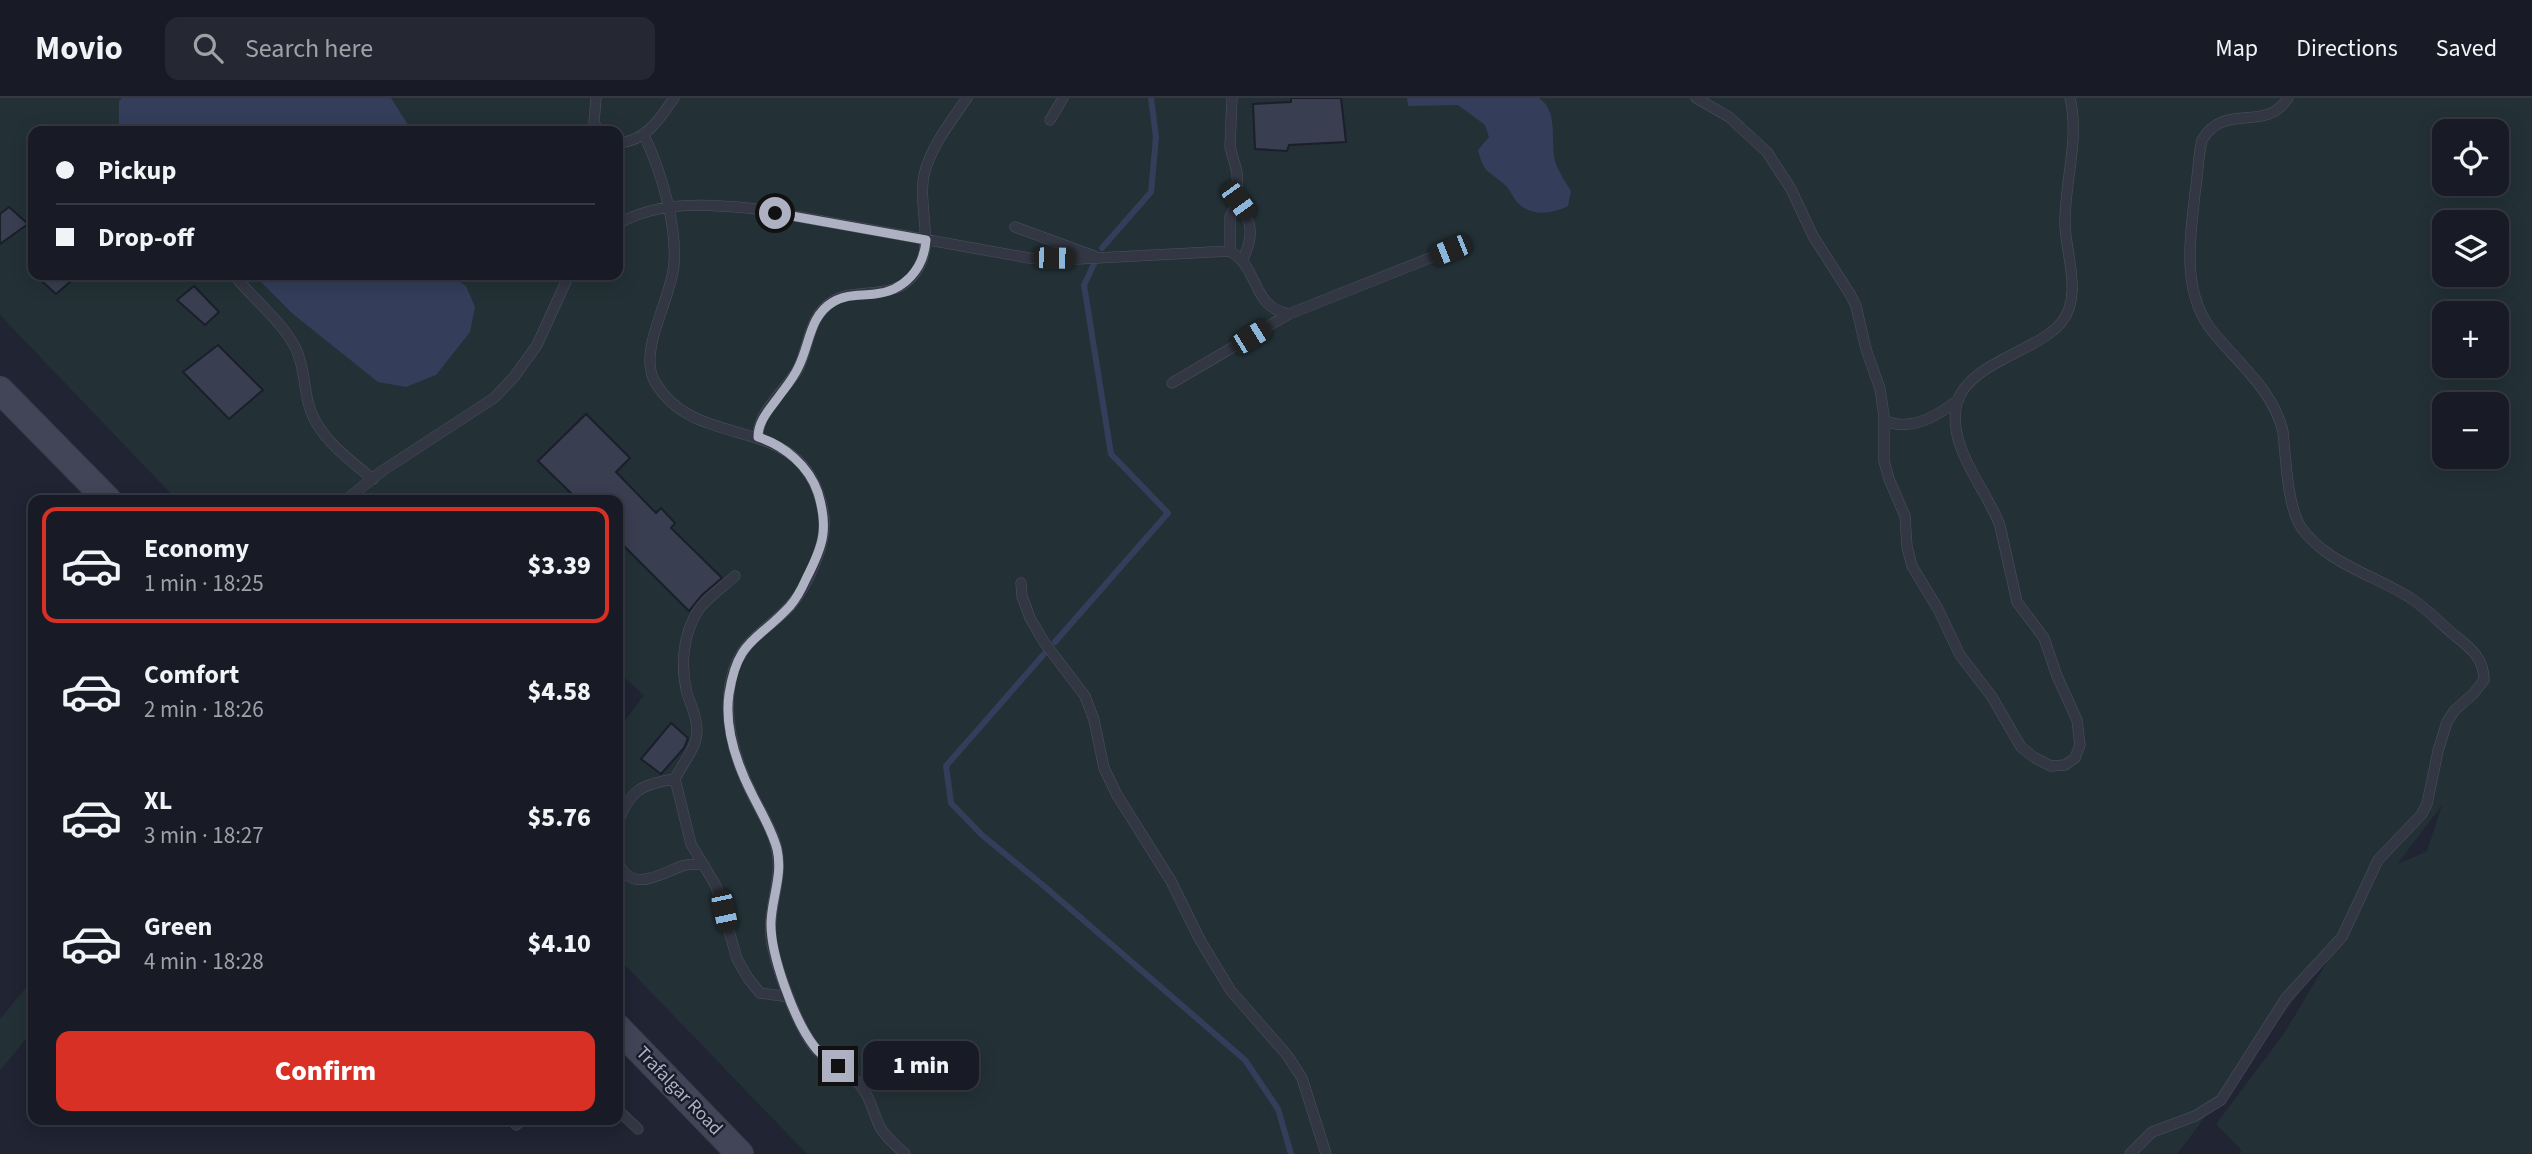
<!DOCTYPE html>
<meta charset="utf-8">
<style>
body{margin:0;font-family:"Source Sans 3",sans-serif;background:#252832;color:#f1f3f6;height:100vh;display:flex;flex-direction:column;font-size:26px;white-space:nowrap}
*{box-sizing:border-box;margin:0}
p{font-size:23px;color:#9fa1a7}
.icon{flex:none;width:38px;height:38px;fill:none;stroke:currentColor;stroke-width:2;stroke-linecap:round;stroke-linejoin:round}
.map{position:relative;flex:1;overflow:hidden}
.sheet{position:absolute;left:28px;top:397px;width:595px;height:630px;display:flex;flex-direction:column;background:#181b26;border-radius:14px;box-shadow:0 4px 18px #0003,0 0 0 2px #363943}
.sheet>*{flex:none}
.banner{position:absolute;left:28px;top:28px;width:595px;height:154px;border-radius:14px;box-shadow:0 4px 18px #0003,0 0 0 2px #363943;display:grid;align-content:center;height:154px;padding:0 28px;background:#181b26}
.controls{position:absolute;left:2432px;top:21px;display:grid;gap:14px}
.controls a{display:grid;place-items:center;width:77px;height:77px;border-radius:14px;background:#181b26;box-shadow:0 4px 18px #0003,0 0 0 2px #363943;font-size:35px}
.end{position:absolute;width:32px;height:32px;margin:-16px;border:9px solid #adb1c1;background:#111;box-shadow:0 0 0 4px #111}
.from{border-radius:50%}
.bubble{position:absolute;height:49px;border-radius:14px;background:#181b26;box-shadow:0 4px 18px #0003,0 0 0 2px #363943;font-size:23px;font-weight:800;line-height:49px;text-align:center}
.car{position:absolute;width:21px;height:42px;margin:-21px -10px;border-radius:9px;box-shadow:0 0 5px 2px #0007;background:linear-gradient(#222 24%,#8ab4d8 0 40%,#222 0 76%,#8ab4d8 0 86%,#222 0)}
.banner b{display:flex;align-items:center;gap:24px;height:66px;font-size:26px}
.banner b+b{border-top:2px solid #363943}
.banner i{width:18px;height:18px;background:#f1f3f6}
ul{padding:12px 0 0;list-style:none}
li{display:flex;align-items:center;gap:21px;height:116px;margin:0 14px 10px;padding:0 14px;border:4px solid transparent;border-radius:14px}
li div{flex:1}
li b{display:block;font-size:26px}
li em{font-style:normal;font-weight:800}
li.on{border-color:#d93025}
li>.icon{width:63px;height:63px;stroke-width:1.5}
.button{display:flex;gap:14px;margin-top:auto;padding:14px 28px}
.button a{flex:1;height:80px;border-radius:14px;background:#d93025;color:#fff;font-size:28px;font-weight:800;line-height:80px;text-align:center}
header{display:flex;align-items:center;gap:42px;box-sizing:border-box;height:98px;padding:0 35px;background:#181b26;border-bottom:2px solid #363943}
header strong{font-size:33px}
nav{display:flex;gap:38px;margin-inline-start:auto;font-size:24px}
.search{width:490px;height:63px;background:#252832;display:flex;align-items:center;gap:18px;box-sizing:border-box;padding:0 24px;border-radius:14px;color:#9fa1a7;font-size:26px}
.map>svg:first-child{display:block}
</style>
<header>
<strong>Movio</strong>
<div class="search"><svg class="icon" aria-label="search" viewBox="0 0 24 24"><circle cx="10" cy="10" r="6"/><path d="M15 15l6 6"/></svg>Search here</div>
<nav><a>Map</a><a>Directions</a><a>Saved</a></nav>
</header>
<div class="map">
<svg width="2532" height="1056" viewBox="0 0 2532 1056">
<rect width="100%" height="100%" fill="#202433"/>
<path fill="#233136" fill-rule="evenodd" d="M0 0H2532V1056H2239L2242 1053 2216 1026 2285 934 2342 839 2177 1056H807L618 860V632L644 597 618 574V402H177L0 217ZM33 33H618V177H33ZM2445 33H2497V86H2445ZM2445 124H2497V177H2445ZM2445 215H2497V268H2445ZM2445 306H2497V359H2445ZM2442 707 2427 753 2398 766V765Z
M33 881V933L0 972V921Z"/>
<path fill="#343d5a" d="M122 0H391L412 33H121L119 26V3Z
M1407 0H1539C1559 14 1550 42 1555 63 1558 73 1565 83 1571 93L1568 108C1552 116 1530 119 1517 104 1512 98 1510 91 1504 86 1487 71 1484 76 1478 52L1489 39 1485 27 1458 7 1408 8Z
M257 177H451L466 188 475 209 470 234 436 277 406 289 378 284 293 216 258 181Z"/>
<g fill="none" stroke-linecap="round" stroke-linejoin="round">
<path stroke="#343d5a" stroke-width="6" d="M1102 150 1151 94 1156 39 1151 0
M1055 544 1168 415 1111 356 1084 187 1094 166
M1044 556 946 668 951 705 982 737 1044 788 1245 962 1278 1011 1291 1056"/>
</g>
<path fill="#393f51" stroke="#1b1e2b" stroke-width="2" d="M1291 0H1341L1346 44 1289 47 1287 53 1255 51 1253 6 1291 4Z
M9 109 28 126 0 146V116Z
M35 177H78L56 196Z
M194 188 219 214 205 227 177 202Z
M218 247 263 292 229 321 183 274Z
M586 316 630 360 616 374 656 415 661 410 675 425 671 430 722 480 702 497 689 513 618 442V402H578L538 363Z
M671 625 688 640 684 650 661 676 641 661Z"/>
<g fill="none" stroke-linecap="round" stroke-linejoin="round">
<g stroke="#4e515f" stroke-width="11">
<path id="lane" d="M596 0 594 24 598 33
M1696 0 1729 19 1767 54 1791 91 1813 138 1850 196 1856 208 1866 251 1880 291 1884 318V363L1889 381 1905 418 1907 449 1912 468 1938 511 1960 557 1992 599 2021 649 2035 660 2051 668 2065 667 2075 660 2080 647 2077 622 2057 578 2044 540 2017 504 2000 428C1987 391 1946 349 1957 305 1968 265 2036 254 2061 225 2083 199 2066 157 2065 127 2064 86 2080 41 2070 0
M1050 22 1063 0
M644 37C661 73 677 126 674 166 672 200 637 253 655 284 699 359 808 308 824 419 827 445 808 488 790 508 770 530 744 541 734 571 720 614 734 661 754 700 761 714 770 728 775 744 786 781 765 810 772 846 777 872 801 940 821 956 835 969 852 975 863 991 871 1002 874 1017 880 1029 886 1040 897 1048 905 1056
M618 45C646 43 659 22 674 0
M1238 103C1253 125 1254 139 1242 163
M618 126C659 102 710 106 756 111L1029 160 1078 161 1230 153C1234 156 1240 160 1243 164 1259 185 1258 210 1289 216L1450 152
M1015 129 1094 158
M1230 153V119L1238 103 1237 74 1230 49 1232 0
M234 177C254 202 282 223 296 251 304 268 304 287 308 304 315 337 348 361 373 381
M1172 285 1289 216
M1884 322C1910 335 1938 318 1959 301
M758 339C757 314 786 292 798 271 809 249 808 221 830 205 854 188 887 203 910 181 940 152 915 108 925 73 932 47 952 22 967 0
M346 402 382 373 494 300 514 279 537 247 569 177
M735 478C724 488 708 499 699 511 683 535 680 567 687 595 691 608 697 618 697 632 697 650 683 664 675 681L691 746 716 788 737 861 748 880 760 895 789 899
M1021 485 1022 498 1030 520 1044 544 1085 598 1094 622 1104 670 1117 697 1171 783 1200 842 1231 893 1287 957 1302 980 1326 1056
M618 724C630 692 642 686 675 681
M618 764C631 796 660 776 682 768 689 766 697 766 704 767
M618 1012 638 1031
M516 1027 522 1022
M2130 1056 2152 1034 2195 1018 2221 1002 2286 900 2342 839 2378 762 2421 717 2427 706 2438 653 2447 624 2454 613 2474 595 2484 582C2484 559 2469 549 2453 536 2439 524 2427 511 2412 501 2377 478 2325 465 2301 429 2287 407 2286 361 2283 334 2274 293 2239 266 2213 234 2181 194 2190 143 2195 95 2198 77 2198 59 2202 42 2225 3 2265 36 2288 0"/>
</g>
<g stroke="#3d404e" stroke-width="28">
<path id="secondary" d="M0 292 108 402
M618 930 740 1056"/>
</g>
<use href="#lane" stroke="#333744" stroke-width="10"/>
<use href="#secondary" stroke="#414557" stroke-width="26"/>
</g>
<g fill="none" stroke-linecap="round" stroke-linejoin="round">
<path stroke="#adb1c1" stroke-width="9" d="M775 115 926 142C924 171 904 193 875 196 861 198 845 196 833 204 809 218 810 247 798 270 793 281 784 291 777 301 768 313 758 324 758 339 785 348 809 368 818 395 829 431 823 448 806 481 802 490 797 500 790 508 757 544 738 540 729 596 724 631 737 667 753 698 762 716 772 732 777 751 783 777 772 799 771 824 770 856 794 922 814 948 820 957 829 962 838 968"/>
</g>
<g text-anchor="middle" dominant-baseline="central" stroke-width="5" stroke-linejoin="round" paint-order="stroke">
<g font-size="19" fill="#adb1c1" stroke="#191c29">
<text transform="translate(679 993) rotate(46)">Trafalgar Road</text>
</g>
</g>
</svg>
<div class="controls">
<a><svg class="icon" aria-label="locate" viewBox="0 0 24 24"><circle cx="12" cy="12" r="6"/><path d="M12 2v4M12 18v4M2 12h4M18 12h4"/></svg></a>
<a><svg class="icon" aria-label="layers" viewBox="0 0 24 24"><path d="M12 4l9 5-9 5-9-5zM3 14l9 5 9-5"/></svg></a>
<a>+</a>
<a>−</a>
</div>
<i class="end from" style="left:775px;top:115px"></i>
<i class="end" style="left:838px;top:968px"></i>
<div class="bubble" style="left:863px;top:943px;width:116px">1 min</div>
<i class="car" style="left:1238px;top:103px;rotate:144deg"></i>
<i class="car" style="left:1450px;top:152px;rotate:248deg"></i>
<i class="car" style="left:1054px;top:160px;rotate:91deg"></i>
<i class="car" style="left:1251px;top:239px;rotate:58deg"></i>
<i class="car" style="left:724px;top:813px;rotate:168deg"></i>
<div class="banner">
<b><i class="from"></i>Pickup</b>
<b><i></i>Drop-off</b>
</div>
<section class="sheet">
<ul>
<li class="on"><svg class="icon" aria-label="car" viewBox="0 0 24 24"><path d="M5 17H2v-5l4-1 3-4h7l3 4 3 1v5h-3M9 17h6M6 11h13"/><circle cx="7" cy="17" r="2"/><circle cx="17" cy="17" r="2"/></svg><div><b>Economy</b><p>1 min · 18:25</p></div><em>$3.39</em></li>
<li><svg class="icon" aria-label="car" viewBox="0 0 24 24"><path d="M5 17H2v-5l4-1 3-4h7l3 4 3 1v5h-3M9 17h6M6 11h13"/><circle cx="7" cy="17" r="2"/><circle cx="17" cy="17" r="2"/></svg><div><b>Comfort</b><p>2 min · 18:26</p></div><em>$4.58</em></li>
<li><svg class="icon" aria-label="car" viewBox="0 0 24 24"><path d="M5 17H2v-5l4-1 3-4h7l3 4 3 1v5h-3M9 17h6M6 11h13"/><circle cx="7" cy="17" r="2"/><circle cx="17" cy="17" r="2"/></svg><div><b>XL</b><p>3 min · 18:27</p></div><em>$5.76</em></li>
<li><svg class="icon" aria-label="car" viewBox="0 0 24 24"><path d="M5 17H2v-5l4-1 3-4h7l3 4 3 1v5h-3M9 17h6M6 11h13"/><circle cx="7" cy="17" r="2"/><circle cx="17" cy="17" r="2"/></svg><div><b>Green</b><p>4 min · 18:28</p></div><em>$4.10</em></li>
</ul>
<div class="button"><a>Confirm</a></div>
</section>
</div>
